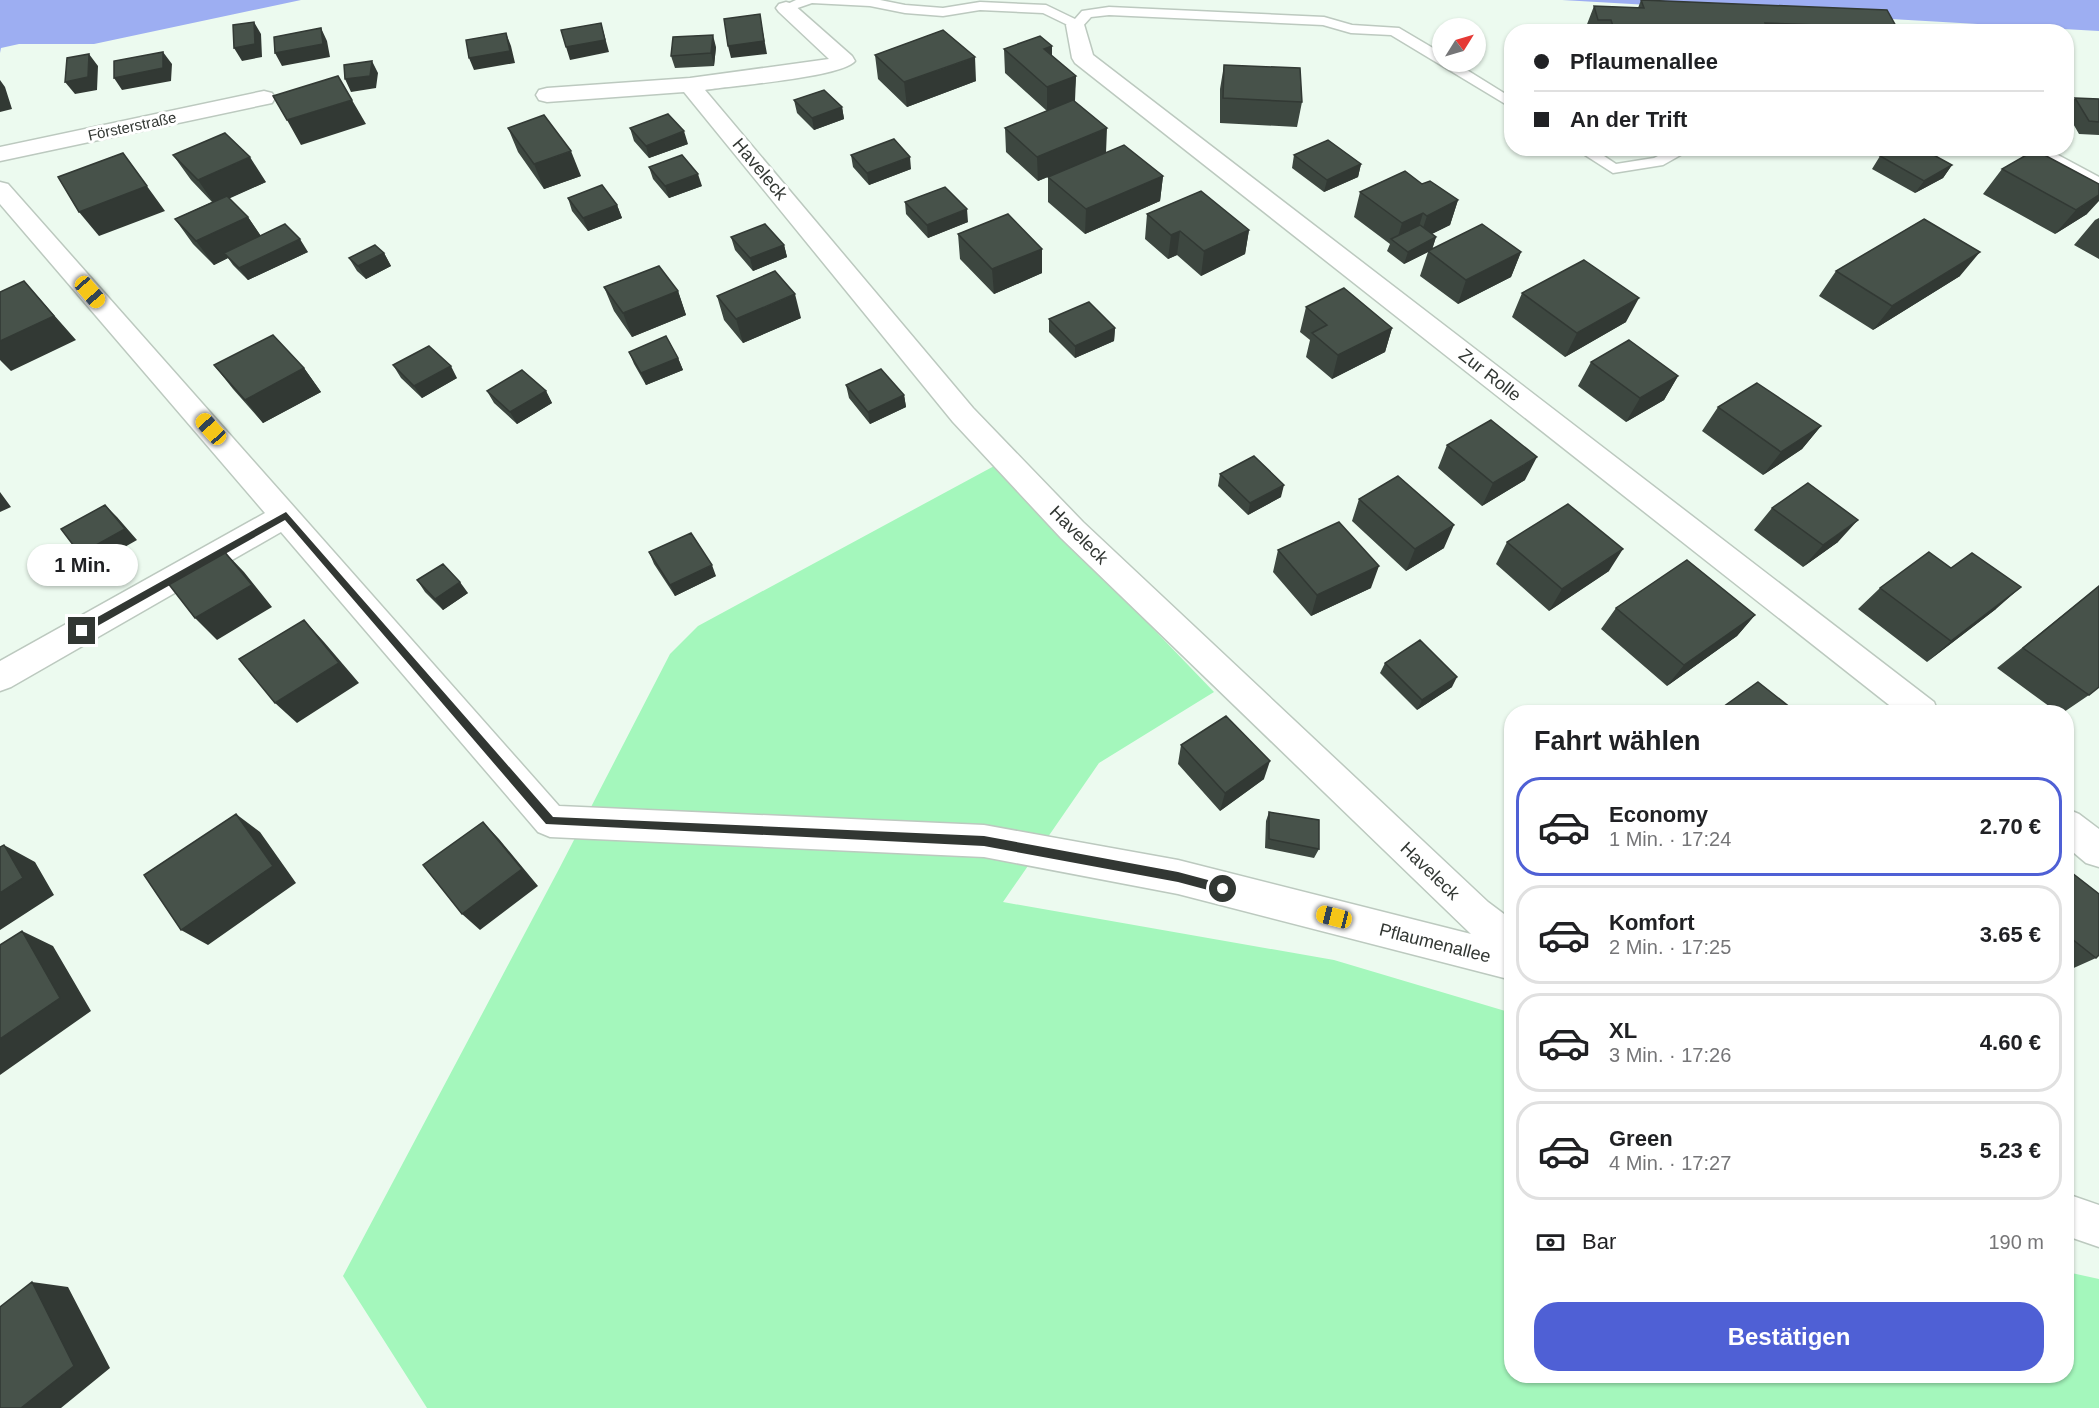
<!DOCTYPE html>
<html lang="de">
<meta charset="utf-8">
<style>
body{margin:0;font-family:Arial,sans-serif;background:#f2f2f2;color:#202124;height:100vh;display:flex;flex-direction:column;font-size:22px;white-space:nowrap}
*{box-sizing:border-box;margin:0}
p{font-size:20px;color:#757577}
.icon{flex:none;width:33px;height:33px;fill:none;stroke:currentColor;stroke-width:2;stroke-linecap:round;stroke-linejoin:round}
.map{position:relative;flex:1;overflow:hidden}
.sheet{position:absolute;left:1504px;top:705px;width:570px;height:678px;display:flex;flex-direction:column;background:#fff;border-radius:24px;box-shadow:0 2px 4px #0004}
.sheet>*{flex:none}
.top-card{position:absolute;left:1504px;top:24px;width:570px;height:132px;border-radius:24px;box-shadow:0 2px 4px #0004;display:grid;align-content:center;height:132px;padding:0 30px;background:#fff}
.needle{width:39px;rotate:53deg}
.controls{position:absolute;left:1432px;top:18px;display:grid;gap:12px}
.controls a{display:grid;place-items:center;width:54px;height:54px;border-radius:50%;background:#fff;box-shadow:0 2px 4px #0004;font-size:30px}
.end{position:absolute;width:27px;height:27px;margin:-14px;border:8px solid #323733;background:#fff;box-shadow:0 0 0 3px #fff}
.from{border-radius:50%}
.bubble{position:absolute;height:42px;border-radius:21px;background:#fff;box-shadow:0 2px 4px #0004;font-size:20px;font-weight:700;line-height:42px;text-align:center}
.car{position:absolute;width:18px;height:36px;margin:-18px -9px;border-radius:8px;box-shadow:0 0 4px 2px #0007;background:linear-gradient(#f5c518 24%,#345 0 40%,#f5c518 0 76%,#345 0 86%,#f5c518 0)}
.top-card b{display:flex;align-items:center;gap:21px;height:57px;font-size:22px}
.top-card b+b{border-top:2px solid #e0e0e0}
.top-card i{width:15px;height:15px;background:#202124}
ul{padding:0;list-style:none}
li{display:flex;align-items:center;gap:18px;height:99px;margin:0 12px 9px;padding:0 18px;border:3px solid #e0e0e0;border-radius:24px}
li div{flex:1}
li b{display:block;font-size:22px}
li em{font-style:normal;font-weight:700}
li.on{border-color:#4f60d5}
li>.icon{width:54px;height:54px;stroke-width:1.5}
h2{padding:0 30px;font-size:27px;line-height:72px}
.pay{display:flex;align-items:center;gap:15px;height:66px;padding:0 30px;font-size:22px}
.pay p{margin-inline-start:auto}
.button{display:flex;gap:12px;margin-top:auto;padding:12px 30px}
.button a{flex:1;height:69px;border-radius:24px;background:#4f60d5;color:#fff;font-size:24px;font-weight:700;line-height:69px;text-align:center}
.map>svg:first-child{display:block}
</style>
<div class="map">
<svg width="2099" height="1408" viewBox="0 0 2099 1408">
<rect width="100%" height="100%" fill="#ecfaef"/>
<path fill="#a4f7bc" d="M996 465 1214 692 1099 763 1003 902 1334 960 1512 1013V1376H2067V1272L2099 1279V1408H427L343 1276 559 869 670 654 698 626Z"/>
<path fill="#9daef2" d="M0 0H301L94 44H19L1 48 0 53Z
M1562 0H2099V31Z"/>
<g fill="none" stroke-linecap="round" stroke-linejoin="round">
<g stroke="#bcc9bf" stroke-width="3">
<path id="lane" d="M796 0H880L905 5 943 8 980 2 1046 5 1075 19 1082 11 1109 7 1324 17 1352 25 1399 28 1443 54V62H1454L1512 98V108L1391 35 1351 33 1323 25 1109 15 1091 17 1081 28 1076 29 1043 13 980 10 943 16 905 13 870 6 812 3 786 12 779 8Z
M1574 148H1592L1616 164 1654 158 1674 148H1693L1663 165 1613 173Z"/>
</g>
<g stroke="#bcc9bf" stroke-width="3">
<path id="street" d="M786 2 793 4 852 56 855 61C843 77 731 86 705 90L973 408 1083 522 1488 902 1512 920V980L1178 894 984 857 550 837 538 832 281 532 11 687 0 691V661L265 513 0 204V182L8 184 559 806 984 825 1178 860 1471 934 1061 538 953 422 684 92 547 102 539 100 536 95 539 90 547 88 690 78 829 59 779 12 776 8 779 4Z
M1076 19 1083 21 1093 55 1934 702 1938 712H1898L1075 63 1072 58 1066 25 1069 21Z
M264 91 272 93 275 98 272 103 0 161V147Z
M2016 148H2045L2099 177V194L2091 192 2019 153Z
M2067 809 2079 814 2099 829V867L2086 863 2067 847Z
M2067 1194 2099 1205V1247L2067 1236Z"/>
</g>
<use href="#lane" fill="#fff" fill-rule="evenodd"/>
<use href="#street" fill="#fff" fill-rule="evenodd"/>
</g>
<path fill="#3d4740" d="M1641 0 1897 28 1895 32H1584L1594 6 1638 8Z
M1052 46V57L1076 76 1074 101 1106 153 1163 176 1160 201 1085 234 1048 202V177L1062 171 1038 181 1006 152 1005 128 1047 111 1005 73 1004 49Z
M716 47 714 66 675 68 671 56Z
M875 55 976 81 907 107 878 79Z
M1224 65 1302 102 1297 127 1220 123V89Z
M2075 98 2099 99V135L2079 134 2067 113V108Z
M794 100 842 107 844 119 814 130 797 113Z
M508 128 581 176 544 189 518 152Z
M630 128 688 144 649 158 634 141Z
M173 155 266 182 229 198 248 217 261 236 308 252 248 280 233 265 228 258 214 265 193 244 175 219 212 202 191 180Z
M851 155 911 169 869 185 853 167Z
M1294 155 1361 164 1358 177 1324 192 1292 168Z
M1880 156 1952 165 1943 178 1915 193 1872 169Z
M649 167 702 186 669 198 653 179Z
M2002 169 2087 214 2055 234 1983 194Z
M1422 184 1458 200 1450 225 1432 234 1436 237 1432 249 1521 252 1511 277 1458 304 1420 276 1428 252 1404 264 1387 251 1390 244 1354 217 1360 192Z
M568 198 617 205 622 218 588 231 572 211Z
M905 202 968 222 928 238 906 214Z
M1147 214 1249 230 1245 254 1201 276 1177 255 1168 259 1145 239Z
M2099 218V259L2074 245 2095 220Z
M958 234 1042 249V273L994 294 960 259Z
M731 237 784 245 787 257 753 271 735 250Z
M384 253 391 266 366 279 357 271 349 258Z
M1836 271 1960 276 1873 330 1819 296Z
M604 287 678 291 686 315 632 337 614 311Z
M1522 293 1626 322 1565 357 1512 317Z
M717 296 801 318 743 343 724 320Z
M1306 307 1392 328 1385 352 1332 379 1306 357 1310 340 1300 332Z
M1049 319 1115 328 1114 341 1075 358 1049 332Z
M629 352 678 358 683 370 646 385 634 364Z
M1591 362 1678 376 1664 400 1626 422 1578 386Z
M214 365 304 368 321 392 263 423 233 389Z
M393 365 457 378 422 398 401 378Z
M846 385 904 395 906 407 870 424 849 398Z
M487 391H546L552 403 517 424 494 403Z
M1718 407 1821 426 1802 449 1763 475 1702 431Z
M1447 445 1525 480 1482 506 1438 468Z
M1220 474 1281 497 1248 515 1218 486Z
M1359 499 1444 548 1406 571 1352 521Z
M1772 508 1838 542 1803 567 1754 530Z
M1507 542 1609 571 1549 611 1496 564Z
M1278 550 1371 588 1311 616 1273 572Z
M649 552 716 576 675 596 654 564Z
M417 580 468 593 443 610 425 592Z
M2099 586 2089 695 2064 712H2057L1997 668Z
M1880 588 1996 609 1927 662 1858 609Z
M1616 608 1755 615 1737 636 1667 686 1601 629Z
M1385 663 1452 687 1417 710 1380 673Z
M1181 745 1264 779 1220 811 1178 764Z
M1269 812 1319 849 1314 858 1265 848 1266 821Z
M2067 869 2096 958 2067 971Z"/>
<path fill="#323934" d="M254 22 261 34 262 57 242 61 234 48Z
M601 23 609 52 570 60 566 47Z
M762 27 767 54 731 58 728 46Z
M321 28 327 41 330 57 282 66 275 53Z
M506 33 511 46 515 63 474 70 469 58Z
M713 35 716 47 714 66 711 53Z
M1052 46V71L1044 49Z
M163 52 172 64 171 81 122 90 114 78Z
M89 54 98 66 97 90 75 94 65 82Z
M975 57 976 81 907 107 904 82Z
M372 61 378 73 376 88 351 92 345 79Z
M1076 76 1075 101 1047 112V87Z
M0 80 5 87 12 109 0 112Z
M352 100 366 124 301 145 287 120Z
M842 107 844 119 814 130 812 118Z
M1107 128 1106 153 1038 181 1037 157Z
M684 131 688 144 649 158 646 146Z
M571 151 581 176 544 189 534 164Z
M123 153 165 211 99 236 79 212Z
M250 157 266 182 215 205 198 180Z
M910 157 911 169 869 185 867 173Z
M1361 164 1358 177 1324 192 1327 180Z
M1952 165 1943 178 1915 193 1924 181Z
M698 174 702 186 669 198 665 186Z
M1163 176 1160 201 1085 234 1086 209Z
M2099 195V201L2087 214 2055 234 2076 210Z
M1458 200 1450 225 1419 240 1427 216Z
M617 205 622 218 588 231 583 218Z
M967 209 968 222 928 238 927 225Z
M1423 213 1416 237 1396 243 1402 223Z
M248 217 264 241 224 253 228 258 214 265 196 241Z
M1249 230 1245 254 1201 276 1204 251Z
M1180 231 1177 255 1168 259 1171 235Z
M1436 237 1432 250 1404 264 1408 252Z
M300 239 308 252 248 280 239 268Z
M784 245 787 257 753 271 750 258Z
M1042 249V273L994 294 992 269Z
M1521 252 1511 277 1458 304 1466 280Z
M1980 252 1960 276 1873 330 1892 306Z
M384 253 391 266 366 279 358 266Z
M24 281 76 340 11 371 0 360V341Z
M678 291 686 315 632 337 623 313Z
M795 294 801 318 743 343 736 319Z
M1639 298 1626 322 1565 357 1577 333Z
M1115 328 1114 341 1075 358V346Z
M1392 328 1385 352 1332 379 1338 355Z
M678 358 683 370 646 385 641 373Z
M451 366 457 378 422 398 414 386Z
M304 368 321 392 263 423 245 400Z
M1678 376 1664 400 1626 422 1640 398Z
M546 391 552 403 517 424 510 412Z
M904 395 906 407 870 424 868 412Z
M1821 426 1802 449 1763 475 1781 452Z
M1537 457 1525 480 1482 506 1493 483Z
M1284 485 1281 497 1248 515 1250 503Z
M0 492 11 507 0 512Z
M105 505 117 517 137 540 93 565 80 554Z
M1858 520 1838 542 1803 567 1823 545Z
M1454 525 1444 548 1406 571 1415 549Z
M1623 549 1609 571 1549 611 1562 589Z
M223 550 244 572 272 607 217 640 195 618Z
M712 565 716 576 675 596 670 585Z
M1379 566 1371 588 1311 616 1317 595Z
M460 582 468 593 443 610 435 599Z
M2021 587 1996 609 1927 662 1951 641Z
M1755 615 1737 636 1667 686 1684 665Z
M304 620 324 642 359 683 297 723 275 703Z
M1457 677 1452 687 1417 710 1422 700Z
M1270 761 1264 779 1220 811 1225 793Z
M236 814 260 832 296 883 208 945 181 930Z
M483 822 499 839 538 886 480 930 462 914Z
M4 845 35 862 54 895 0 930V893Z
M22 931 53 946 91 1011 0 1075V1039Z
M32 1282 68 1287 110 1368 61 1408H21Z"/>
<path fill="#47524a" stroke="#323934" stroke-width="1.5" d="M1641 0 1887 10 1897 28 1765 23 1769 32H1615L1611 20H1598L1594 6 1644 8Z
M760 14 764 41 728 46 724 19Z
M254 22 255 44 234 48 233 25Z
M601 23 605 40 566 47 561 30Z
M321 28 323 44 275 53 274 37Z
M943 30 975 57 904 82 875 55Z
M506 33 510 51 469 58 466 40Z
M713 35 711 53 671 56 673 37Z
M1040 36 1052 46 1044 49 1076 76 1047 87 1004 49Z
M163 52V68L114 78V61Z
M89 54 88 77 65 82 67 58Z
M372 61 370 76 345 79 344 65Z
M1224 65 1300 68 1302 102 1223 98Z
M338 76 352 100 287 120 273 96Z
M824 90 842 107 812 118 794 100Z
M2075 98 2099 99V122L2089 121Z
M1073 100 1107 128 1037 157 1005 128Z
M668 114 684 131 646 146 630 128Z
M544 115 571 151 534 164 508 128Z
M225 133 250 157 198 180 173 155Z
M894 139 910 157 867 173 851 155Z
M1328 140 1361 164 1327 180 1294 155Z
M1124 145 1163 176 1086 209 1048 177Z
M1894 148H1921L1952 165 1924 181 1880 156Z
M2035 150 2099 184V195L2076 210 2002 169Z
M123 153 147 186 79 212 58 177Z
M682 155 698 174 665 186 649 167Z
M1405 171 1422 184 1430 181 1458 200 1427 216 1423 213 1402 223 1360 192Z
M602 185 617 205 583 218 568 198Z
M945 187 967 209 927 225 905 202Z
M1201 191 1249 230 1204 251 1180 231 1171 235 1147 214Z
M227 196 248 217 196 241 175 219Z
M1008 214 1042 249 992 269 958 234Z
M1924 219 1980 252 1892 306 1836 271Z
M285 224 300 239 239 268 224 253Z
M765 224 784 245 750 258 731 237Z
M1482 224 1521 252 1466 280 1428 251Z
M1420 225 1436 237 1408 252 1391 239Z
M375 245 384 253 358 266 349 258Z
M1584 260 1639 298 1577 333 1522 293Z
M659 266 678 291 623 313 604 287Z
M775 271 795 294 736 319 717 296Z
M24 281 54 316 0 341V292Z
M1344 288 1392 328 1338 355 1312 333 1327 325 1306 307Z
M1089 302 1115 328 1075 346 1049 319Z
M273 335 304 368 245 400 214 365Z
M666 336 678 358 641 373 629 352Z
M1629 340 1678 376 1640 398 1591 362Z
M429 346 451 366 414 386 393 365Z
M881 369 904 395 868 412 846 385Z
M522 370 546 391 510 412 487 391Z
M1757 383 1821 426 1781 452 1718 407Z
M1491 420 1537 457 1493 483 1447 445Z
M1254 456 1284 485 1250 503 1220 474Z
M1398 476 1454 525 1415 549 1359 499Z
M1808 483 1858 520 1823 545 1772 508Z
M1568 504 1623 549 1562 589 1507 542Z
M105 505 125 529 80 554 61 529Z
M1339 522 1379 566 1317 595 1278 550Z
M691 533 712 565 670 585 649 552Z
M223 550 252 585 195 618 167 582Z
M1929 552 1951 568 1972 553 2021 587 1951 641 1880 588Z
M1687 560 1755 615 1684 665 1616 608Z
M443 564 460 582 435 599 417 580Z
M2099 586V687L2089 695 2023 648Z
M304 620 339 663 275 703 239 659Z
M1420 640 1457 677 1422 700 1385 663Z
M1758 682 1796 712H1716Z
M1226 716 1270 761 1225 793 1181 745Z
M1269 812 1319 820V849L1269 839Z
M236 814 273 866 181 930 144 875Z
M483 822 522 869 462 914 423 865Z
M4 845 23 878 0 893V847Z
M2067 869 2099 894V955L2096 958 2067 935Z
M22 931 60 998 0 1039V945Z
M32 1282 74 1366 21 1408H0V1307Z"/>
<path fill="#323733" d="M286 512 553 817 984 836 1178 872 1223 884 1228 889 1223 894 1178 882 984 846 546 824 285 520 85 633H78V628Z"/>
<g text-anchor="middle" dominant-baseline="central" stroke-width="6" stroke-linejoin="round" paint-order="stroke">
<g font-size="15" fill="#323733" stroke="#fff">
<text transform="translate(132 126) rotate(-12)">Försterstraße</text>
</g>
<g font-size="18" fill="#323733" stroke="#fff">
<text transform="translate(760 169) rotate(50)">Haveleck</text>
<text transform="translate(1490 375) rotate(38)">Zur Rolle</text>
<text transform="translate(1079 535) rotate(45)">Haveleck</text>
<text transform="translate(1430 871) rotate(44)">Haveleck</text>
<text transform="translate(1435 943) rotate(14)">Pflaumenallee</text>
</g>
</g>
</svg>
<div class="controls">
<a><svg class="needle" viewBox="-14 -14 28 28"><path d="M0-13l5 13h-10z" fill="#e53935"/><path d="M0 13l5-13h-10z" fill="#757577"/></svg></a>
</div>
<i class="end from" style="left:1223px;top:889px"></i>
<i class="end" style="left:82px;top:631px"></i>
<div class="bubble" style="left:27px;top:544px;width:111px">1 Min.</div>
<i class="car" style="left:90px;top:292px;rotate:139deg"></i>
<i class="car" style="left:211px;top:429px;rotate:318deg"></i>
<i class="car" style="left:1334px;top:917px;rotate:284deg"></i>
<div class="top-card">
<b><i class="from"></i>Pflaumenallee</b>
<b><i></i>An der Trift</b>
</div>
<section class="sheet">
<h2>Fahrt wählen</h2>
<ul>
<li class="on"><svg class="icon" aria-label="car" viewBox="0 0 24 24"><path d="M5 17H2v-5l4-1 3-4h7l3 4 3 1v5h-3M9 17h6M6 11h13"/><circle cx="7" cy="17" r="2"/><circle cx="17" cy="17" r="2"/></svg><div><b>Economy</b><p>1 Min. · 17:24</p></div><em>2.70 €</em></li>
<li><svg class="icon" aria-label="car" viewBox="0 0 24 24"><path d="M5 17H2v-5l4-1 3-4h7l3 4 3 1v5h-3M9 17h6M6 11h13"/><circle cx="7" cy="17" r="2"/><circle cx="17" cy="17" r="2"/></svg><div><b>Komfort</b><p>2 Min. · 17:25</p></div><em>3.65 €</em></li>
<li><svg class="icon" aria-label="car" viewBox="0 0 24 24"><path d="M5 17H2v-5l4-1 3-4h7l3 4 3 1v5h-3M9 17h6M6 11h13"/><circle cx="7" cy="17" r="2"/><circle cx="17" cy="17" r="2"/></svg><div><b>XL</b><p>3 Min. · 17:26</p></div><em>4.60 €</em></li>
<li><svg class="icon" aria-label="car" viewBox="0 0 24 24"><path d="M5 17H2v-5l4-1 3-4h7l3 4 3 1v5h-3M9 17h6M6 11h13"/><circle cx="7" cy="17" r="2"/><circle cx="17" cy="17" r="2"/></svg><div><b>Green</b><p>4 Min. · 17:27</p></div><em>5.23 €</em></li>
</ul>
<div class="pay"><svg class="icon" aria-label="cash" viewBox="0 0 24 24"><path d="M3 7h18v10H3z"/><circle cx="12" cy="12" r="2"/></svg>Bar<p>190 m</p></div>
<div class="button"><a>Bestätigen</a></div>
</section>
</div>
